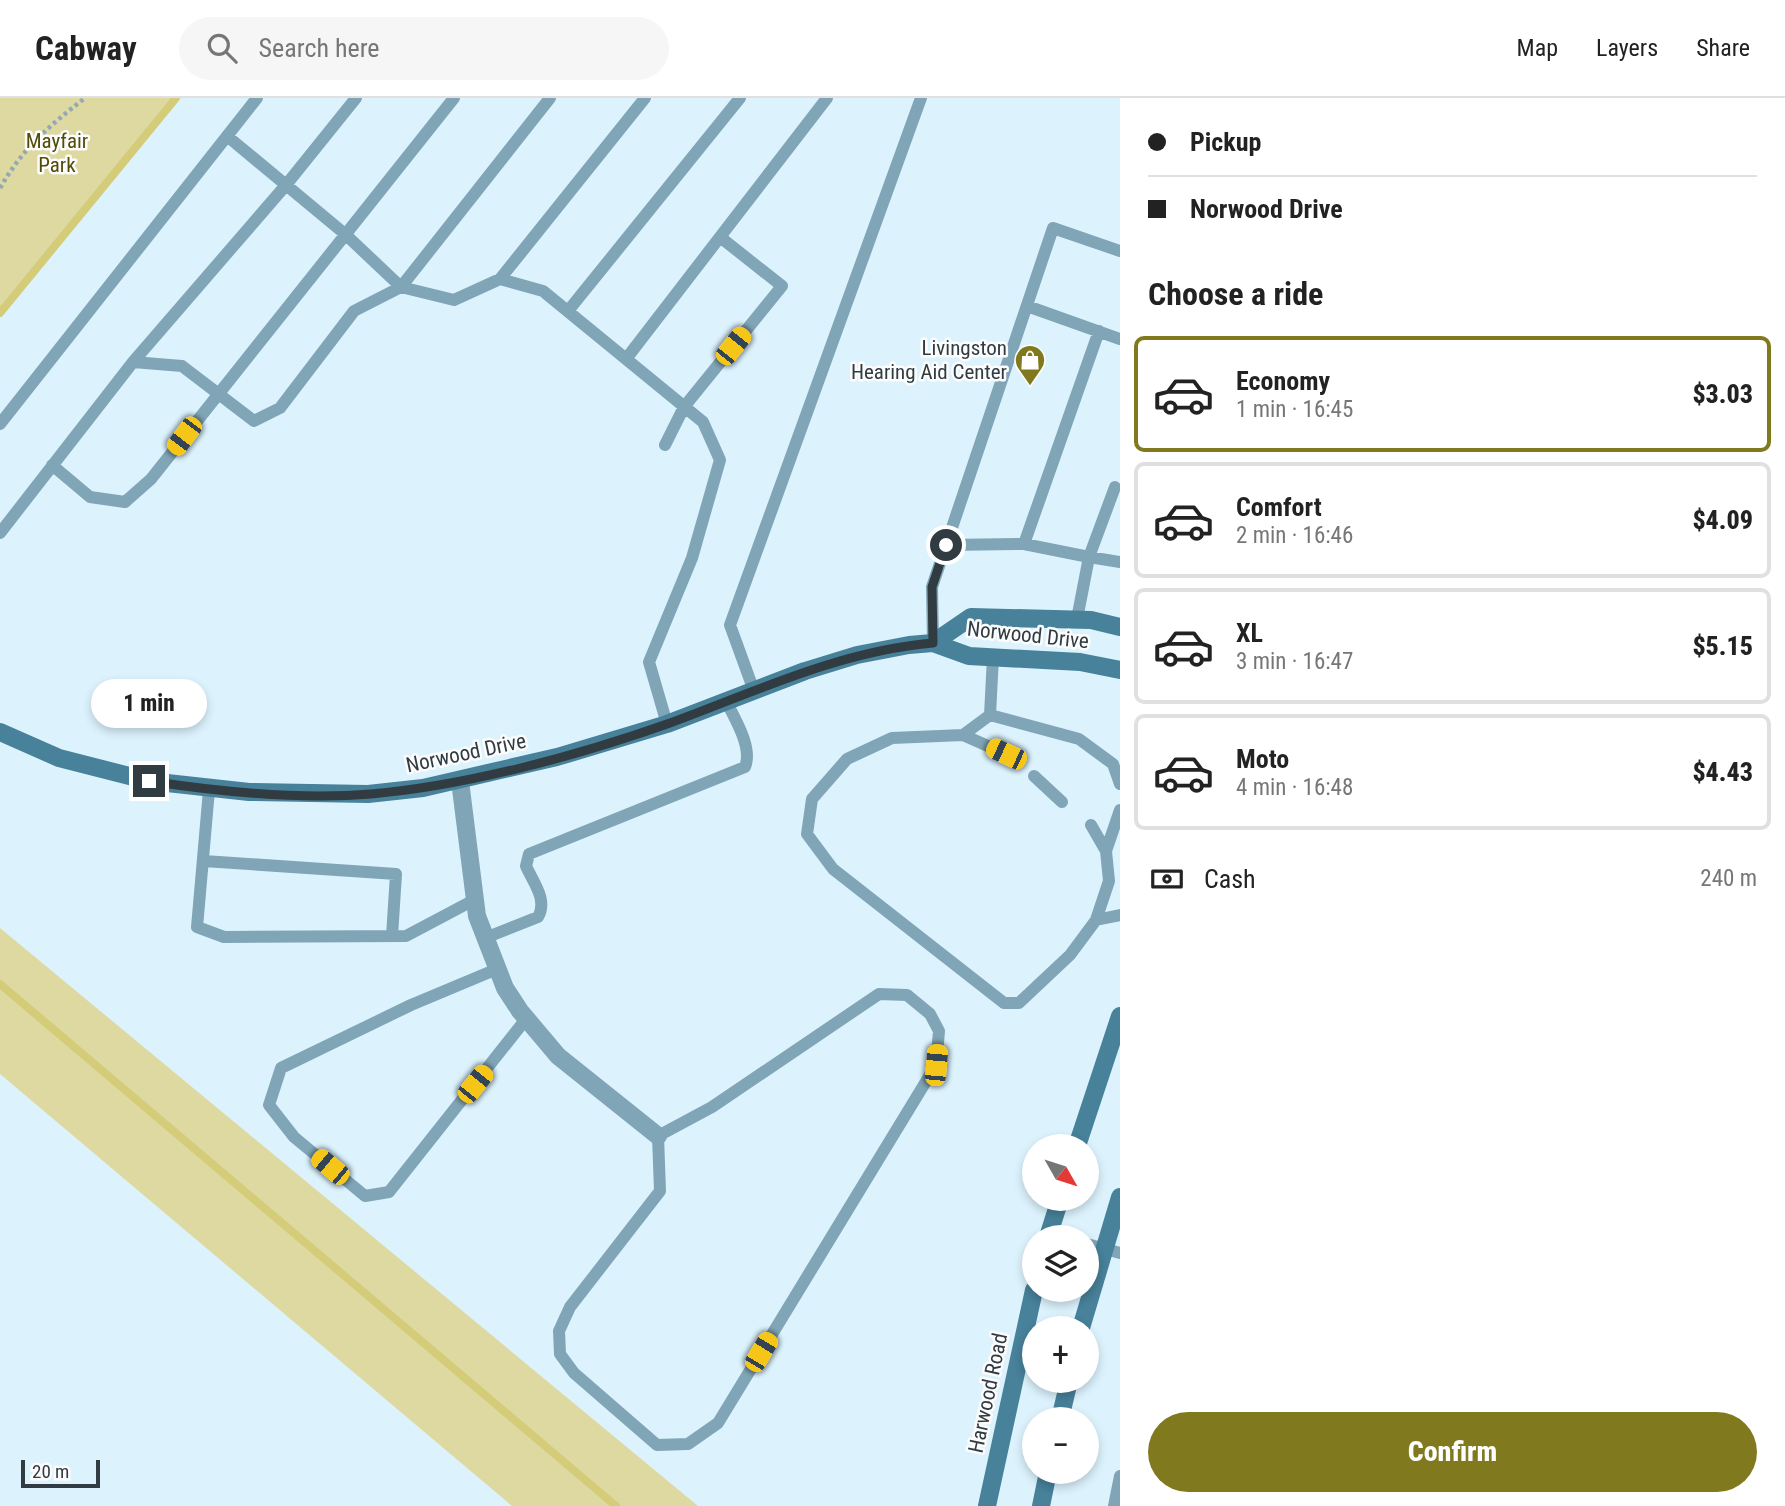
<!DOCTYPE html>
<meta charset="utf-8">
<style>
body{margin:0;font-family:"Roboto Condensed",sans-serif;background:#f6f6f6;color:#222;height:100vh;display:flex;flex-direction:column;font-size:26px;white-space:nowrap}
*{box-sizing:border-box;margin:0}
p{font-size:23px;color:#767676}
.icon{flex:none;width:38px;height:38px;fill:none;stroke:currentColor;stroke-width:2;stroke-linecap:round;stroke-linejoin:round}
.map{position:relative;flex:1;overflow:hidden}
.details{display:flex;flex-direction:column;background:#fff;width:665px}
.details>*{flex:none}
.top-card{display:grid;align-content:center;height:154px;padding:0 28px;background:#fff}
.needle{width:46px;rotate:129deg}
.controls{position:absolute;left:1022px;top:1036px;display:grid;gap:14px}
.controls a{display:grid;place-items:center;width:77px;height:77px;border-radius:50%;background:#fff;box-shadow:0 4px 10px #0003;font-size:35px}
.scale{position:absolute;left:21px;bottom:18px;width:79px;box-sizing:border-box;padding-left:7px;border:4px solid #303c41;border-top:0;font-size:19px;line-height:24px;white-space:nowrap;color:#303c41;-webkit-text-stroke:5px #fcfcfc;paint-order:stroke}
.end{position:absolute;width:32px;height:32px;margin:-16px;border:9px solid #303c41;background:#fff;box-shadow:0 0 0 4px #fff}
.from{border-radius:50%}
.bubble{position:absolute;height:49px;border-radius:24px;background:#fff;box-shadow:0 4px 10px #0003;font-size:23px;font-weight:800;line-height:49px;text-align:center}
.car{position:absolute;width:21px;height:42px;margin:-21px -10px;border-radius:9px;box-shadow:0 0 5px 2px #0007;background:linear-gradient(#f5c518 24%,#345 0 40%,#f5c518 0 76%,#345 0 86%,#f5c518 0)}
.top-card b{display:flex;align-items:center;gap:24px;height:66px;font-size:26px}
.top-card b+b{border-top:2px solid #e0e0e0}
.top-card i{width:18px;height:18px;background:#222}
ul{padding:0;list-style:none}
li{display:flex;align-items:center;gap:21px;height:116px;margin:0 14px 10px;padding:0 14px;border:4px solid #e0e0e0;border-radius:10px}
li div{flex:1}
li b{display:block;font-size:26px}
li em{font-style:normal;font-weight:800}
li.active{border-color:#81791e}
li>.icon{width:63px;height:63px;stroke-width:1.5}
h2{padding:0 28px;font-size:32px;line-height:84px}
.pay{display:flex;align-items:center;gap:18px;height:77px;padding:0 28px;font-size:26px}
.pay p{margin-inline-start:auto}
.button{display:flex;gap:14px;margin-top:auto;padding:14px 28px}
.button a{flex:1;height:80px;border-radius:42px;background:#81791e;color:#fff;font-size:28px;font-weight:800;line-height:80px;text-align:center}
header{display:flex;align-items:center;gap:42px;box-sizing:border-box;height:98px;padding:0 35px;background:#fff;border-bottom:2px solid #e0e0e0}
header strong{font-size:33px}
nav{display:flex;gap:38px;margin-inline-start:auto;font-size:24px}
.search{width:490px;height:63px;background:#f6f6f6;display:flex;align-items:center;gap:18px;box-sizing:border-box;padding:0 24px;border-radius:38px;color:#767676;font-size:26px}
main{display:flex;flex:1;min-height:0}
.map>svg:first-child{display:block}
</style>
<header>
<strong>Cabway</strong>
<div class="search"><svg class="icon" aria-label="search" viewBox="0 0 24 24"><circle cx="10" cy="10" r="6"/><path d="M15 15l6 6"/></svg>Search here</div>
<nav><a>Map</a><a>Layers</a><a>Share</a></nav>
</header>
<main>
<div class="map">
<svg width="1120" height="1408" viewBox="0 0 1120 1408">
<rect width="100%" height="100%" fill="#dcf3fe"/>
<path fill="#ded9a1" d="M0 0H174L0 210Z
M0 830 698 1408H512L0 976Z"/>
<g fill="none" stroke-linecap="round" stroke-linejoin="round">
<path stroke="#d4cc78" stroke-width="8" d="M0 215 176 0
M0 886 616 1408"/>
<path stroke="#96a9b1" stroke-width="4.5" stroke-dasharray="3.5 3.5" stroke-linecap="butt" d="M0 90C23 50 49 28 85 0"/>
<path stroke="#80a5b6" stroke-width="12" d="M227 38 345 136 401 189 550 0
M500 181 645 0
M1027 208 1120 241
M568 213 740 0
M626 261 827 0
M133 264 286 87 356 0
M0 326 257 0
M665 347 684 309 782 188 720 139
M52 367 90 399 125 404 151 381 454 0
M1115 389 1089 459 1120 464
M0 435 133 264 182 268 254 323 280 310 354 213 401 189 454 202 500 181 543 193 703 324 720 362 692 460 649 564 667 626
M1024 446 1099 233
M946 447 1024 446 1089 459 1077 521
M933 545 932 489 1053 130 1120 153
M993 559 990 617 963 637 892 640 847 661 812 701 807 736 833 771 1004 905H1019L1070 857 1096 822 1120 817
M754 593 730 527 921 0
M990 617 1079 641 1113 666 1120 686
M963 637 1006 656
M1034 678 1062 704
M209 692 197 829 224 839 406 838 474 802
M1091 727 1106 753
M204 763 396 776 392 838
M1096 822 1109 783 1106 753 1120 712
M485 840 538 819C548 802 533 784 526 768L529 756 745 669C753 650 735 621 726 603
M497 871 411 907 281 970 269 1007 294 1039 365 1098 389 1094 526 921
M879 896 907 897 930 916 939 933 936 967 718 1325 688 1346 657 1347 574 1275 560 1256 559 1233 570 1209 660 1093 658 1038 712 1009Z
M1049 1134 1066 1139
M1087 1146 1120 1155
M1114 1408 1120 1378"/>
<path stroke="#80a5b6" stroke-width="18" d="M460 683 477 818 505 890 520 913 558 958 658 1038"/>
<path stroke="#47819a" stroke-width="18" d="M933 545 971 519 1091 522 1120 529
M0 634 59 660 149 683 249 694 368 696 423 690 557 659 667 626 805 573 857 557 909 547 933 545 969 558 1080 564 1120 572
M1077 1048 1120 918
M1048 1139 1060 1101
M1081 1230 1120 1099
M1060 1321 1069 1283
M987 1408 1034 1192
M1041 1408 1048 1374"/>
</g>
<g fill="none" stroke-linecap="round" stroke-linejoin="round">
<path stroke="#303c41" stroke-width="9" d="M149 683C221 694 298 702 371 696 466 688 580 657 670 625 757 593 840 553 933 545L932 489 946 447"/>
</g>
<defs>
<g id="shop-pin" transform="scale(1.575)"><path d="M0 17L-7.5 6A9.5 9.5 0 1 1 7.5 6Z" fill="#81791e" stroke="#fcfcfc"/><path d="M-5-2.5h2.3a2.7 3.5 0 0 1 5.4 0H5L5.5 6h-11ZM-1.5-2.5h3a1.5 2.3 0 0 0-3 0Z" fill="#fff"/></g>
</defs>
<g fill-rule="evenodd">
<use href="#shop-pin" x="1030" y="262"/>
</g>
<g text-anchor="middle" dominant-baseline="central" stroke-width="5" stroke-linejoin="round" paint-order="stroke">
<g font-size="21" fill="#524c09" stroke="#fcfcfc">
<text x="57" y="43">Mayfair<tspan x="57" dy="24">Park</tspan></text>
</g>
<g font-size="21" fill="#303c41" stroke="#fcfcfc" text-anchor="end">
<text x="1007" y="250">Livingston<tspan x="1007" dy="24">Hearing Aid Center</tspan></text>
</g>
<g font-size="21" fill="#303c41" stroke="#fcfcfc">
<text transform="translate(1028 537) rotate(6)">Norwood Drive</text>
<text transform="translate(466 655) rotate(-12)">Norwood Drive</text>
<text transform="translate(988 1295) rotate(-78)">Harwood Road</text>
</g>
</g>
</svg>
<div class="controls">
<a><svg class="needle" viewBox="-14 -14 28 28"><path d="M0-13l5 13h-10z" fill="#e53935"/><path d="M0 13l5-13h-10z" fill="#767676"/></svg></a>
<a><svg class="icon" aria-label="layers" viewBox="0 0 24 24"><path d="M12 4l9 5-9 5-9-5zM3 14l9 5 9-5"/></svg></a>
<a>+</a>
<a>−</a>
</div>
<div class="scale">20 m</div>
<i class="end from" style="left:946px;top:447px"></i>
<i class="end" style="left:149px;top:683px"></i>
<div class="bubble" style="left:91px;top:581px;width:116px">1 min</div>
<i class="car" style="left:733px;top:248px;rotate:39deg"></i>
<i class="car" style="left:184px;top:338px;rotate:217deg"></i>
<i class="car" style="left:1006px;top:656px;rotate:295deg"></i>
<i class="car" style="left:936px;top:967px;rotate:5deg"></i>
<i class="car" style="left:475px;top:986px;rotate:39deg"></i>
<i class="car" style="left:330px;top:1069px;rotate:310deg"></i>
<i class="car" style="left:761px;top:1254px;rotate:31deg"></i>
</div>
<section class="details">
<div class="top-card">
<b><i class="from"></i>Pickup</b>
<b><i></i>Norwood Drive</b>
</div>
<h2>Choose a ride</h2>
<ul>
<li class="active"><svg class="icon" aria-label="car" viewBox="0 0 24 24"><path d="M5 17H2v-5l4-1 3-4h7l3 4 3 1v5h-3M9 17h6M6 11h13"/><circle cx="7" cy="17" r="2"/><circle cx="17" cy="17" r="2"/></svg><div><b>Economy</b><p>1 min · 16:45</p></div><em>$3.03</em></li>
<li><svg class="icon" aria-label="car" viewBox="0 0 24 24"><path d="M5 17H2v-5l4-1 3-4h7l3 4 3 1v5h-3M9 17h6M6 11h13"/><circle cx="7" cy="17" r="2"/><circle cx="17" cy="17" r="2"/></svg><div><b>Comfort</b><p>2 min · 16:46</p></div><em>$4.09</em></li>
<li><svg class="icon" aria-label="car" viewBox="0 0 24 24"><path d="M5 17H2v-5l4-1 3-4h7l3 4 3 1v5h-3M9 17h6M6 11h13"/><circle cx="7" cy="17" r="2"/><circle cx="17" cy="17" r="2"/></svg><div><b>XL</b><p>3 min · 16:47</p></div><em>$5.15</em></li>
<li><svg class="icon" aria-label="car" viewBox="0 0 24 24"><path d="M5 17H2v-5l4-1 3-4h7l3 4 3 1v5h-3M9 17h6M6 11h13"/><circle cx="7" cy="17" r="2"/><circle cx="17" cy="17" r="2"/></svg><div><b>Moto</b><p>4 min · 16:48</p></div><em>$4.43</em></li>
</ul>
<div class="pay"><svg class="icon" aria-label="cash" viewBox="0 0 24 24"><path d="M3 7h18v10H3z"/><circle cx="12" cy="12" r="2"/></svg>Cash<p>240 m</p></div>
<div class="button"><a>Confirm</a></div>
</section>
</main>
